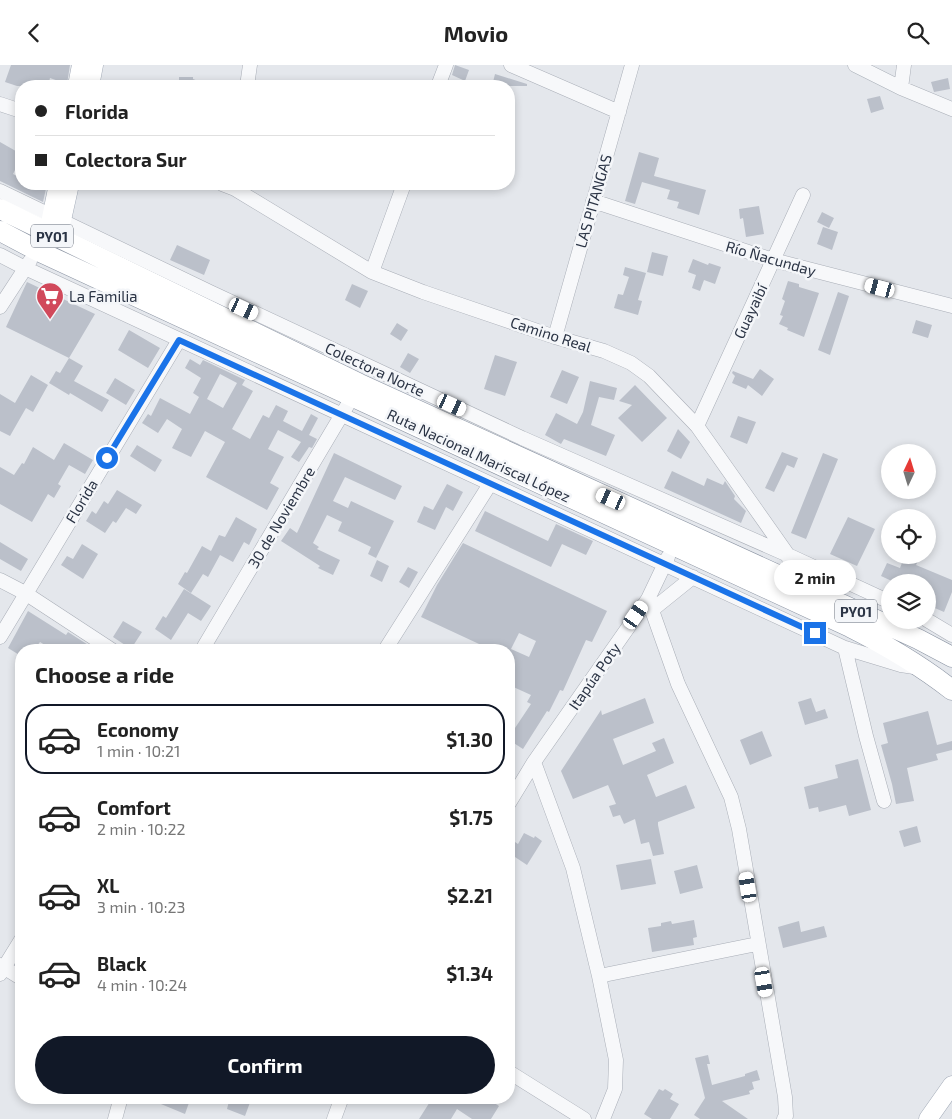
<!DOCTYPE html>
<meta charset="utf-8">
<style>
body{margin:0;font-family:"Exo 2",sans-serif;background:#f2f2f2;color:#222;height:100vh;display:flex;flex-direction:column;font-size:19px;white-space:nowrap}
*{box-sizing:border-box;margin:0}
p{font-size:16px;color:#767676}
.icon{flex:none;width:28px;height:28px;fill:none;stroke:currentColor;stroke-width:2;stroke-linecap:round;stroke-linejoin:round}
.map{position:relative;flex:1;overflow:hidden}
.side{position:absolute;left:15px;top:579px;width:500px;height:460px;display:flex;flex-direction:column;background:#fff;border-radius:20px;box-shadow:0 2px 8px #0003}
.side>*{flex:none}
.guide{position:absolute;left:15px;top:15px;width:500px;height:110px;border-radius:20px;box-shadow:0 2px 8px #0003;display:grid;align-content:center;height:110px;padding:0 20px;background:#fff}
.needle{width:32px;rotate:4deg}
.controls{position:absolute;left:881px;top:379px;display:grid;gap:10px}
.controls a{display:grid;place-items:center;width:55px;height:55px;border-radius:50%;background:#fff;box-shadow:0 2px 8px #0003;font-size:25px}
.end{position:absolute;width:22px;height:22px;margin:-11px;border:6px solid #1a73e8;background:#fff;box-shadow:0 0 0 2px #fff}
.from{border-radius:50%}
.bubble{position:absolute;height:35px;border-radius:18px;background:#fff;box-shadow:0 2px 8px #0003;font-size:16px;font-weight:700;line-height:35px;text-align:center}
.car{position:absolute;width:15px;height:30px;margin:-15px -8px;border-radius:6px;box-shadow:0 0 4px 1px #0007;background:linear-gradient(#fff 24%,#345 0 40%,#fff 0 76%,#345 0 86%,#fff 0)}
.guide b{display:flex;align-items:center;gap:18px;height:48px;font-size:19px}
.guide b+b{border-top:1px solid #e0e0e0}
.guide i{width:12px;height:12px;background:#222}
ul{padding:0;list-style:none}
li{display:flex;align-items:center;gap:15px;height:70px;margin:0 10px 8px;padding:0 10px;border:2px solid transparent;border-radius:20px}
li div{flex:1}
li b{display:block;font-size:19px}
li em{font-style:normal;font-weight:700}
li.current{border-color:#111827}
li>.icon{width:45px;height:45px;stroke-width:1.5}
h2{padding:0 20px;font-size:22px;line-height:60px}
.primary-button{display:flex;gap:10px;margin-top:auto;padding:10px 20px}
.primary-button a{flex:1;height:58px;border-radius:30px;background:#111827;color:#fff;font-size:20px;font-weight:700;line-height:58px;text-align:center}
header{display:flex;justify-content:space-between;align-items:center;height:65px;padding:0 20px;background:#fff;font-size:22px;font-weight:700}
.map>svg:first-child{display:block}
</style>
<header><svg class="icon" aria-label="back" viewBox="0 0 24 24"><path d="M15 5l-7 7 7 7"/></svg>Movio<svg class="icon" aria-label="search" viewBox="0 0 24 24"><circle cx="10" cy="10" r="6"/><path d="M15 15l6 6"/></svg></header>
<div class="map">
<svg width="952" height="1054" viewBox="0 0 952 1054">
<rect width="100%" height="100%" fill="#e4e7ec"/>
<path fill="#bbc0ca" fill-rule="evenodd" d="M11 0H70L67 19 50 13 48 21H17L5 17Z
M455 0 469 5 465 16 452 10Z
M495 9 527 19V21H492Z
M179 12H193V14L210 21H179Z
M948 13 950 24 934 27 931 17Z
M880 31 884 44 871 48 867 34Z
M0 77 21 89V93L13 109 21 113V119H47L43 137 0 116Z
M639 87 659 93 654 111 706 125 699 150 677 143 679 137 667 134 670 125 642 117 635 139 625 136Z
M759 141 764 169 746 172 743 153 740 154 739 144Z
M822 147 834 153 829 163 817 157Z
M823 162 838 167 832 185 817 179Z
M177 180 210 195 204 210 170 195Z
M652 187 668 191 663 211 647 207Z
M693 194 708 200 709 198 721 202 715 219 704 215 700 226 692 223 696 210 688 207Z
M625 202 646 208 638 235 642 236 638 250 614 243 618 229 623 230 629 212 623 210Z
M788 216 799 219V222L819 228 804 272 787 265 788 263 779 259 783 251 780 250 785 236 782 234Z
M27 217 95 249 69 293 83 301 74 316 109 335 102 347 70 328 69 330 49 318 56 306 60 308 69 293 6 262Z
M352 219 368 226 360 243 345 235Z
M838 227 849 231 830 290 818 285Z
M916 255 932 260 928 273 912 268Z
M397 258 408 265 401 276 390 269Z
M129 265 160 283 148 303 118 285Z
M408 288 419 294 410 308 400 302Z
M495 290 517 297 505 331 484 324Z
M190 294 200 300 203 295 245 315 242 320 253 326 232 364 250 374 263 350 269 353 276 340 288 346 283 356 302 366 311 349 318 353 309 370 317 374 312 383 309 382 299 397 291 392 301 377 278 365 268 384 284 392 270 418 279 423 267 445 206 412 225 377 205 366 191 392 172 383 182 364 167 354 158 368 142 358 148 349 151 351 160 333 190 349 199 332 193 328 201 313 185 303ZM220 309 237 318 223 343 207 334Z
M760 304 774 314 762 331 748 320 746 324 732 318 735 311 732 308 733 306 753 314Z
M562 305 579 312 567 339 550 332Z
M31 310 48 320 33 347 26 343 10 371 0 366V329L15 338Z
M115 313 135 325 126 340 106 328Z
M590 316 617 323 614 335 599 332 591 360 615 370 606 391 564 374 561 379 545 370 556 348 577 359 583 347Z
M635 320 667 353 642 377 618 353 632 340 619 336Z
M738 351 756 357 747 379 730 372Z
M678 364 690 377 681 394 667 386Z
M64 378 93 395 85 409 69 400 58 419 61 421 54 433 48 429 32 457 0 439V402L14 410 22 398 24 399 33 382 54 395Z
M137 380 162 395 155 407 130 391Z
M782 387 798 393 794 403 787 400 774 427 765 423Z
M334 388 402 421 395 435 345 412 333 436 348 443 351 436 394 456 376 493 368 489 371 482 338 466 342 457 327 450 313 478 319 482 317 484 340 495 333 510 318 503 320 501 281 476 290 463 297 468Z
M823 388 838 394 806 474 791 468Z
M672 406 704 421 707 413 723 420 725 416 735 431 734 434 746 446 741 458 664 423Z
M447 419 463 427 453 446 446 442 435 465 417 457 424 441 433 445Z
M117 425 142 440 136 449 126 443 116 458 113 456 105 468 86 456 92 446 96 449 104 436 108 439Z
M485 446 548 476 556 459 593 476 586 490 562 479 551 502 475 466Z
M236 452 257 464 249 480 244 477 233 497 220 490 208 512 203 509 191 528 178 519 185 507 187 508 202 481 211 486 219 470 225 472Z
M848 452 875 464 857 501 830 489Z
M0 477 28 494 21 506 0 494Z
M463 478 607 546 592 577 586 575 563 626 560 625 549 647 547 646 523 684 509 675V672L531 639 527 637 531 630 509 620V585H492L421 552 437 520ZM519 568 536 576 529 592 511 584Z
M82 479 98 489 83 514 61 500 67 491 73 494Z
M905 490H921L916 500 952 515V527L944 547 928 540V518H896L881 511 887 498 900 503Z
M377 495 389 501 382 517 370 511Z
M408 502 418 507 409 523 399 517Z
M184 524 211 541 201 556 188 548 171 575 155 564 163 551 166 553Z
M28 546 66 570 68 567 96 585H53L40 577 34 585H21V591L8 583Z
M123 556 142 567 131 584 113 572Z
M645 633 654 658 613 674 623 700 656 686 652 678 664 673 674 698 647 710 656 732 686 720 695 743 658 757V760L664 789 653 791 649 777 641 779 635 754 624 759 620 750 613 752 609 741 616 739 608 720 573 734 561 706 601 645 602 650Z
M811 633 816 647 825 644 828 653 805 660 798 637Z
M928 646 937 680 952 676V685L936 689 938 695 907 703 914 736 896 739 892 719 881 680 888 678 883 658Z
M762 666 772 691 750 700 740 675Z
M858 694 871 745 849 751 846 740 819 747 818 742 809 744 804 722 838 713 835 700Z
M917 761 921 777 904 782 899 766Z
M524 768 534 773 535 771 542 776 527 800 509 788V773L518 779Z
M651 794 656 819 621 825 616 800Z
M697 800 703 823 680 829 674 806Z
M694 855 697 872 693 873 694 880 652 887 648 863 661 861V858L671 856 672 859Z
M799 856 801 867 824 861 827 872 783 883 778 862Z
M708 990 710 999H707L712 1020 745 1011V1009L757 1005 760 1015 752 1017 754 1024 749 1026 750 1029 722 1036 748 1054H700L694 1050 705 1033 695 993Z
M659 1024 663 1026 665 1024 673 1029 670 1034 679 1039 670 1054H652L644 1049Z
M144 1032H191L185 1049Z
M230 1032H252L245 1051 227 1044Z
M433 1032H485L499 1041 491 1054H472L457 1044 451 1054H419Z"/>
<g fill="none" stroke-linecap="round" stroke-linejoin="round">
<g stroke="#a9aeb7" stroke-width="15">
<path id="minor" d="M511 0 619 47
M855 0 901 23 952 44
M247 21 250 0
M438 21 446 0
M901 23 904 0
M0 39 21 46
M222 119 235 124 372 207 423 227 555 272 604 286 631 298 649 311 697 361 788 490 795 518
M0 126 210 227 522 373 788 490 890 537
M593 136 773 195 952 241
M0 190 25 203 845 583 901 600 914 602
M372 207 404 119
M0 242 30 196
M555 272 632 0
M697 361 803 130
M0 515 25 528 112 585
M648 534 678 619 731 732 739 764 785 1032 786 1051 784 1054
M652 545 693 512
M927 555 952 570
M0 572 179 275
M845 583 866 671 884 736
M202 585 357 324
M385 585 490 419
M534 697 573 803 599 911 616 995 615 1024 603 1054
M509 738 534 697 648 534 668 492
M0 900 21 913
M0 909 21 875
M599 911 757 879
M509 1007 584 1054
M115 1054 121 1032
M334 1054 342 1032"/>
</g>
<g stroke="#a3abb8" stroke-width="19">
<path id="major" d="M77 21 81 0
M90 21 94 0
M62 155 70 119
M38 186 48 168 58 119
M928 1054 952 1020"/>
</g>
<g stroke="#8b94a3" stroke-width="21">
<path id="highway" d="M0 144 360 319 918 574 952 592
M0 166 38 186 850 562C886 580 920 600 952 625"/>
</g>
<use href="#minor" stroke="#f7f8fa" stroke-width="14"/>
<use href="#major" stroke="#fff" stroke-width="18"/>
<use href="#highway" stroke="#fff" stroke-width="20"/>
</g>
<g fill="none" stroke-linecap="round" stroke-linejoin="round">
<path stroke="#1a73e8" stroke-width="6" d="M107 393 179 275 815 568"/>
</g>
<defs>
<g id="supermarket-pin" transform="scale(1.4375)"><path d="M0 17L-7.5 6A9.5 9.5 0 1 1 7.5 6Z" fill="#d1495b" stroke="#f4f6f9"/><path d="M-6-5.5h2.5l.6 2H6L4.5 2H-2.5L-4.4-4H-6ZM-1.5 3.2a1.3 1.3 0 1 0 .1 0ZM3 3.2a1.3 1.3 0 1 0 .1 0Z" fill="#fff"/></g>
</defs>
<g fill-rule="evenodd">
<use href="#supermarket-pin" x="50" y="231"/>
</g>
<g text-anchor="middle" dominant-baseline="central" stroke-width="5" stroke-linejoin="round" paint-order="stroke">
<g fill="#f4f6f9" stroke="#676e7b" stroke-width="1">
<rect x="31" y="159.5" width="42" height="23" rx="4"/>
<rect x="835" y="534.5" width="42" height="23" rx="4"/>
</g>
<g font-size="14" font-weight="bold" fill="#2b3445">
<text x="52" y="171">PY01</text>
<text x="856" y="546">PY01</text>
</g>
<g font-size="15" fill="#2b3445" stroke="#f4f6f9">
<text transform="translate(593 136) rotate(-74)">LAS PITANGAS</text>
<text transform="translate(771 193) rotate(16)">Río Ñacunday</text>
<text transform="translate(750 246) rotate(-65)">Guayaibí</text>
<text transform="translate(551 269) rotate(18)">Camino Real</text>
<text transform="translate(375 304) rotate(25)">Colectora Norte</text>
<text transform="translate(479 390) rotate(25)">Ruta Nacional Mariscal López</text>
<text transform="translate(81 436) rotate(-59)">Florida</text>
<text transform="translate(281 452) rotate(-59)">30 de Noviembre</text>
<text transform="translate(594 611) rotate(-55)">Itapúa Poty</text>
</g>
<g font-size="15" fill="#2b3445" stroke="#f4f6f9" text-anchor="start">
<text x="69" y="231">La Familia</text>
</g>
</g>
</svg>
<div class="controls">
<a><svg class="needle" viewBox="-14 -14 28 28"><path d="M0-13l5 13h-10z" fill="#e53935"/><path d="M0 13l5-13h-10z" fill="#767676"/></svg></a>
<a><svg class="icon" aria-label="locate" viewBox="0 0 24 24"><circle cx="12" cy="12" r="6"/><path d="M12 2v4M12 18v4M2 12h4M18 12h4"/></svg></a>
<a><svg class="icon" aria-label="layers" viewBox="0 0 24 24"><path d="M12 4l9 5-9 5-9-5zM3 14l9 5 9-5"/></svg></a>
</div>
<i class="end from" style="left:107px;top:393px"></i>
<i class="end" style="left:815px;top:568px"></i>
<div class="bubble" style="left:774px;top:495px;width:82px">2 min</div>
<i class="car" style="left:880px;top:223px;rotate:285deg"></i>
<i class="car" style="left:244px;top:244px;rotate:115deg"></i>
<i class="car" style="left:452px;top:340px;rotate:115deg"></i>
<i class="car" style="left:611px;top:434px;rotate:294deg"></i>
<i class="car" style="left:636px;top:550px;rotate:35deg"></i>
<i class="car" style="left:748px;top:822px;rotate:351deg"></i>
<i class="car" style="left:764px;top:917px;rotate:170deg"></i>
<div class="guide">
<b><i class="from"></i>Florida</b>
<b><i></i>Colectora Sur</b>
</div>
<section class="side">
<h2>Choose a ride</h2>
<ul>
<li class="current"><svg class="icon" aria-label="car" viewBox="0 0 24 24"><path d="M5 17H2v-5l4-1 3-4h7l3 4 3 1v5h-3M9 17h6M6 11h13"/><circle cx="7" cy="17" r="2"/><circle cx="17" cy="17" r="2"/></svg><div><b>Economy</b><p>1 min · 10:21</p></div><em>$1.30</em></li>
<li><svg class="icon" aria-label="car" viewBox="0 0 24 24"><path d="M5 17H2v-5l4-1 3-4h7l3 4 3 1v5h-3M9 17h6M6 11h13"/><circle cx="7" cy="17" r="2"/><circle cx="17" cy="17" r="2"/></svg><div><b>Comfort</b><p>2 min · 10:22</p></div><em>$1.75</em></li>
<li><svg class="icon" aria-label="car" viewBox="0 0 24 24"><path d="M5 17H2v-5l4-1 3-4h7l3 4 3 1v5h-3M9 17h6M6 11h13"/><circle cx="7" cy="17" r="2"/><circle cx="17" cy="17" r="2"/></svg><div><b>XL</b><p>3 min · 10:23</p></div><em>$2.21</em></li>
<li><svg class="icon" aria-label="car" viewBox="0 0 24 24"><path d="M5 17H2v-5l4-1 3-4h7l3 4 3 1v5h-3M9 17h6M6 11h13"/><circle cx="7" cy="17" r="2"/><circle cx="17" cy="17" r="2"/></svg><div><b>Black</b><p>4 min · 10:24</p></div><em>$1.34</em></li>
</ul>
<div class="primary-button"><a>Confirm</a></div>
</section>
</div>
